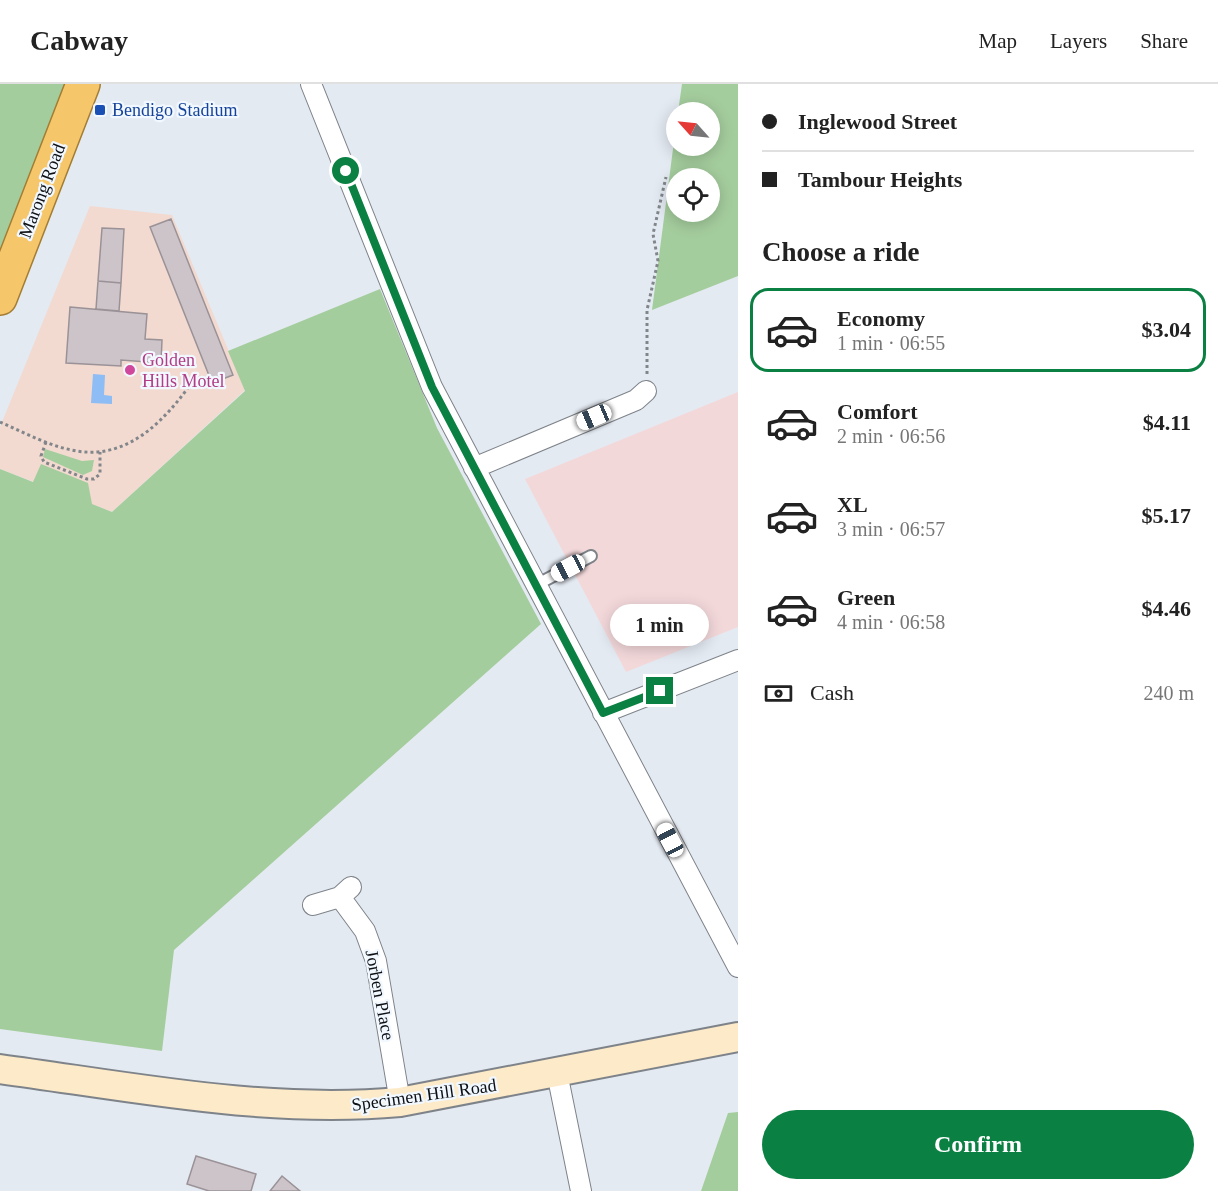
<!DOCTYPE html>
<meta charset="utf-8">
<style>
body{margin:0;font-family:Georgia,serif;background:#f2f2f2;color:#222;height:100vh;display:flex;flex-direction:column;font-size:22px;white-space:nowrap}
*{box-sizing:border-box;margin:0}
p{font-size:20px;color:#767676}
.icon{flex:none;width:33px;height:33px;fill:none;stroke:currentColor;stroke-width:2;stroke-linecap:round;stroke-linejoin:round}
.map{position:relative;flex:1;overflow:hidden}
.side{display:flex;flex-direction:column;background:#fff;width:480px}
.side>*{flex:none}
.hud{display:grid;align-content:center;height:132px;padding:0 24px;background:#fff}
.needle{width:39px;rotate:297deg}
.tools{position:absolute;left:666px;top:18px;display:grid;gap:12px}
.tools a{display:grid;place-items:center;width:54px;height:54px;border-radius:50%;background:#fff;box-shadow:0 3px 15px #0003;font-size:30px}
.end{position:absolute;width:27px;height:27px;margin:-14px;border:8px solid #0b8043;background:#fff;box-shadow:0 0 0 3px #fff}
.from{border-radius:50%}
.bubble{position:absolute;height:42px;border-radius:21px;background:#fff;box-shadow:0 3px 15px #0003;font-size:20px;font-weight:800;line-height:42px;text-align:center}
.car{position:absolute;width:18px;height:36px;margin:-18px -9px;border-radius:8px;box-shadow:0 0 4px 2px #0007;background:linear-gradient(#fff 24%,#345 0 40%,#fff 0 76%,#345 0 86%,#fff 0)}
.hud b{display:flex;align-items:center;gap:21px;height:57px;font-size:22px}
.hud b+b{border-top:2px solid #e0e0e0}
.hud i{width:15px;height:15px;background:#222}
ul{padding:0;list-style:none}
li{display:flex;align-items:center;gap:18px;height:84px;margin:0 12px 9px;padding:0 12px;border:3px solid transparent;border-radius:18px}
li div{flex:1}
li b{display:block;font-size:22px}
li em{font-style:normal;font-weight:800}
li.current{border-color:#0b8043}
li>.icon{width:54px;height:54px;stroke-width:1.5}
h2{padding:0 24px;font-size:27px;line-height:72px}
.pay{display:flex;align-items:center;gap:15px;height:66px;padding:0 24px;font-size:22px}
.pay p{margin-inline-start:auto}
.cta{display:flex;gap:12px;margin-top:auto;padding:12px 24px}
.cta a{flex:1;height:69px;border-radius:36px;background:#0b8043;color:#fff;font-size:24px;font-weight:800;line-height:69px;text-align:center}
header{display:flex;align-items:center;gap:36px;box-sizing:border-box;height:84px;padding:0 30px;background:#fff;border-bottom:2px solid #e0e0e0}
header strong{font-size:28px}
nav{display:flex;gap:33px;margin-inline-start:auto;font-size:21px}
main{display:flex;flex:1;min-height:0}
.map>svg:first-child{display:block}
</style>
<header>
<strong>Cabway</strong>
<nav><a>Map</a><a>Layers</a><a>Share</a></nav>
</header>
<main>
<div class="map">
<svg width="738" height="1107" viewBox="0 0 738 1107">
<rect width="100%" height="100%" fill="#e4eaf2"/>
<path fill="#f2dad0" d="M90 122 172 131 245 306 112 428 0 385V343Z"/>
<path fill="#f3d8da" d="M738 308V543L626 588 525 395Z"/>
<path fill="#a4cd9d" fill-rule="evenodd" d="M0 0H65L0 169Z
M682 0H738V192L652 226 676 42V62H710V28H678ZM676 94H710V128H676Z
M380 205 437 344 541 540 174 866 162 967 0 945V385L33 398 41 380 88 399 92 420 112 428 245 307 228 267Z
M45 365 82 377 94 376 92 387 83 391 43 373Z
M738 1028V1107H701L728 1029Z"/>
<path fill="#8dbdf4" d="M93 290 105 291 104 311 112 312V320L91 319Z"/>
<path fill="#cdc4c9" stroke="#9a9297" stroke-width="1.5" d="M171 135 233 291 212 299 150 143Z
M102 144 124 145 121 199 98 197Z
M98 197 121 199 119 227 96 225Z
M70 223 147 230 145 255 162 256 161 279 121 276V282L66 279Z
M196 1072 256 1090 251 1107H209L187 1100Z
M282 1092 300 1107H270Z"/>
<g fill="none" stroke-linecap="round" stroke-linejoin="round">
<g stroke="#7e838a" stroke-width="14">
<path id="service" d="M536 501 591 472"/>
</g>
<g stroke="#7e838a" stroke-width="22">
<path id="minor" d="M311 0 432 303 738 883
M474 384 636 316 646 307
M603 629 738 576
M340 813 365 847 376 877 400 1018
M313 821 340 813 351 803
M557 989 581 1107"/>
</g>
<g stroke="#7e838a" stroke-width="32">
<path id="secondary" d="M0 985C133 1003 266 1030 400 1018L738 953"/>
</g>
<g stroke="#a37d34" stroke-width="36">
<path id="trunk" d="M0 214 83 0"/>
</g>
<path stroke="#82868b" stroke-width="3" stroke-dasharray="3 3" stroke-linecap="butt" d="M647 290V226L658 177 653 150 666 93
M0 338C25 349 51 363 77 367 130 376 168 333 195 294
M46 358 41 372 44 378 87 395H94L100 390V368"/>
<use href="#service" stroke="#fff" stroke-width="10"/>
<use href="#minor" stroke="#fff" stroke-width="20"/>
<use href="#secondary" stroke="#fceac8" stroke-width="28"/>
<use href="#trunk" stroke="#f6c66b" stroke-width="33"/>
</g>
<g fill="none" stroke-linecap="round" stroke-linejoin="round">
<path stroke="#0b8043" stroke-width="8" d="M346 87 432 303 603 629 660 607"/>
</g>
<rect fill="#1a4fb4" stroke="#f1f8ff" stroke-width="2" x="94" y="20" width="12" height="12" rx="3"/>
<circle fill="#d1479c" stroke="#f1f8ff" stroke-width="2" cx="130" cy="286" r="6"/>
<g text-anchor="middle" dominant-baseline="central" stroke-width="4.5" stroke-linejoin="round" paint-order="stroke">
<g font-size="18" fill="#164399" stroke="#f1f8ff" text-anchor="start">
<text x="112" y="26">Bendigo Stadium</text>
</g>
<g font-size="18" fill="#0d0f12" stroke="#f1f8ff">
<text transform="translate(42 107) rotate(-69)">Marong Road</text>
<text transform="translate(380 911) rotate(79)">Jorben Place</text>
<text transform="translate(424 1011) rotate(-8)">Specimen Hill Road</text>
</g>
<g font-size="18" fill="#b23c85" stroke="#f1f8ff" text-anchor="start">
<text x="142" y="276">Golden<tspan x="142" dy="21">Hills Motel</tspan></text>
</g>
</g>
</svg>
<div class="tools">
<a><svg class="needle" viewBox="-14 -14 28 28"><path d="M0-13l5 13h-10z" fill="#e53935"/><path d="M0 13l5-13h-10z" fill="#767676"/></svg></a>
<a><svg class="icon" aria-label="locate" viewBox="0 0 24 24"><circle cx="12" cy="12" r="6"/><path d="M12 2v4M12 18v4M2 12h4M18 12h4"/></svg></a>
</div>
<i class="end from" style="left:346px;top:87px"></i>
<i class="end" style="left:660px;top:607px"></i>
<div class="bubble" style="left:610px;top:520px;width:99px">1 min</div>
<i class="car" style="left:594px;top:333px;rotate:247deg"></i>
<i class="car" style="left:568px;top:484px;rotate:242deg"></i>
<i class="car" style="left:670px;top:756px;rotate:332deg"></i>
</div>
<section class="side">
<div class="hud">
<b><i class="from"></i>Inglewood Street</b>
<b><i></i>Tambour Heights</b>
</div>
<h2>Choose a ride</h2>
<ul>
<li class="current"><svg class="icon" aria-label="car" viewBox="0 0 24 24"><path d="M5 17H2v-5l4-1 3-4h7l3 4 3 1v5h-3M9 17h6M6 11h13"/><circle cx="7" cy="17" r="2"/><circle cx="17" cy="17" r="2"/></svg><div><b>Economy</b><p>1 min · 06:55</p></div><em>$3.04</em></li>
<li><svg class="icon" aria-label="car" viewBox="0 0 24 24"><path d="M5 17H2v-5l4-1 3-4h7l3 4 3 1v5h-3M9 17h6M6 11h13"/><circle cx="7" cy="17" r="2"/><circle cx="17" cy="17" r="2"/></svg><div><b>Comfort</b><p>2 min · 06:56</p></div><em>$4.11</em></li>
<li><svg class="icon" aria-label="car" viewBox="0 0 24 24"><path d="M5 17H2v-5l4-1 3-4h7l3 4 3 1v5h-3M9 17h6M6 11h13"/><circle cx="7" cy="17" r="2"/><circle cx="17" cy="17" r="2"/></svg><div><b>XL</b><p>3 min · 06:57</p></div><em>$5.17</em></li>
<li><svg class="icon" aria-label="car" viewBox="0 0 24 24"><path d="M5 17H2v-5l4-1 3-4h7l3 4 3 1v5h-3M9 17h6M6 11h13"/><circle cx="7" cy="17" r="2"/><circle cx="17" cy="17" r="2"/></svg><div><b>Green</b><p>4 min · 06:58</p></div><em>$4.46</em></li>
</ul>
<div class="pay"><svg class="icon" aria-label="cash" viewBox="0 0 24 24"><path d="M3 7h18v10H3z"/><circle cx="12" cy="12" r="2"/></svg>Cash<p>240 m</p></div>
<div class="cta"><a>Confirm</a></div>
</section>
</main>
